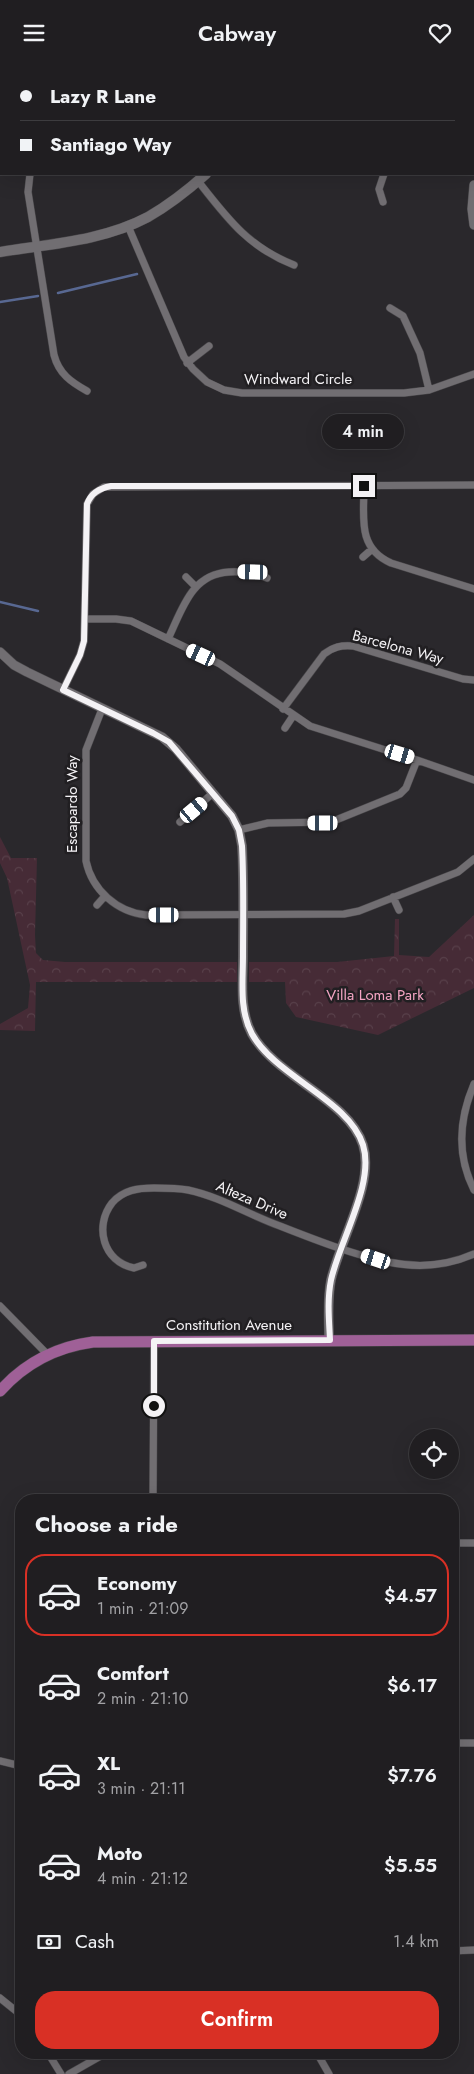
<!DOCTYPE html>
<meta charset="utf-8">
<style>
body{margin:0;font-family:Jost,sans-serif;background:#2d2b2e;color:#f1f3f6;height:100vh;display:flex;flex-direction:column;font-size:19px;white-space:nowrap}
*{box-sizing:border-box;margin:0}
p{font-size:16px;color:#a2a2a5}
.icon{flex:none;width:28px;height:28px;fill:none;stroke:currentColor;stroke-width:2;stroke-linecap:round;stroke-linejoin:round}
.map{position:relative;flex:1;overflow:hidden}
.panel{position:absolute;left:15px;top:1429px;width:444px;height:565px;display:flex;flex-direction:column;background:#201e21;border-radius:20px;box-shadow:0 5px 20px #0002,0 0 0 1px #3d3c3f}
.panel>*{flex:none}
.banner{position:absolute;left:0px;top:0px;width:475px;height:110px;box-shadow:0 5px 20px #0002,0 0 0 1px #3d3c3f;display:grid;align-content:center;height:110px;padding:0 20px;background:#201e21}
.controls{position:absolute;left:409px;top:1364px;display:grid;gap:10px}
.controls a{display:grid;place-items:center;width:50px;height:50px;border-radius:50%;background:#201e21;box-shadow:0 5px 20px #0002,0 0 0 1px #3d3c3f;font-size:25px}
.end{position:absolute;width:22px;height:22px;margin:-11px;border:6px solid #f4f2f5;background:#111;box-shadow:0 0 0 2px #111}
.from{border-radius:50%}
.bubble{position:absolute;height:35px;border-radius:18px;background:#201e21;box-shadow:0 5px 20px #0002,0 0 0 1px #3d3c3f;font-size:16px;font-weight:600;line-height:35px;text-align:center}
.car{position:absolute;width:15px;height:30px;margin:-15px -8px;border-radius:6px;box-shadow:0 0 4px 1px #0007;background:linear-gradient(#fff 24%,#345 0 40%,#fff 0 76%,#345 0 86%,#fff 0)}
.banner b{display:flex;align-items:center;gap:18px;height:48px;font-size:19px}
.banner b+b{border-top:1px solid #3d3c3f}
.banner i{width:12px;height:12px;background:#f1f3f6}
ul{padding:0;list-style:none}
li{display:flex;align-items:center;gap:15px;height:82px;margin:0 10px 8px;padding:0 10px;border:2px solid transparent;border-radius:20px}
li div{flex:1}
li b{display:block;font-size:19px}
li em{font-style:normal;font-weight:600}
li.current{border-color:#d93025}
li>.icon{width:45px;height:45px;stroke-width:1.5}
h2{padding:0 20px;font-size:22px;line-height:60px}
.pay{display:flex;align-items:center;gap:12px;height:55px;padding:0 20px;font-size:19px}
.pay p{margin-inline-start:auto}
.action{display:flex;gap:10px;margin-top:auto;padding:10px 20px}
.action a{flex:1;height:58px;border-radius:20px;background:#d93025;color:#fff;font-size:20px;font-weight:600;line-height:58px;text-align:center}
header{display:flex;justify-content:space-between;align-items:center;height:65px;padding:0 20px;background:#201e21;font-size:22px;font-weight:600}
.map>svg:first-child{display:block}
</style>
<header><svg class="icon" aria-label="menu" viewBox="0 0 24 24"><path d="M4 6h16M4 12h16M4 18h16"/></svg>Cabway<svg class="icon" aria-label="heart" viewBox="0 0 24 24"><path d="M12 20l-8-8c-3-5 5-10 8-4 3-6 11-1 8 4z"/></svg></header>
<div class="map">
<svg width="474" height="2009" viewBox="0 0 474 2009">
<defs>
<pattern id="park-crowns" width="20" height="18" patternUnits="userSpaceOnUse" patternTransform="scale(1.25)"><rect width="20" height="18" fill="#462b36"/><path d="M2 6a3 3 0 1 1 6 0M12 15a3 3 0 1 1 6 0" fill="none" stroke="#58404a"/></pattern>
</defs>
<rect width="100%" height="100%" fill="#2a282c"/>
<path fill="url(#park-crowns)" d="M0 772 11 793H37L35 870 36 888 43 895 65 897H237V917H36L35 966 0 965V959L28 943 30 920 7 813 0 798Z
M474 850V923L378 970 296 952 286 938 285 917H249V897H337L394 891 395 854H399V890L429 892Z"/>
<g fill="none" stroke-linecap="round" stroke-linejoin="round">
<path stroke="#586892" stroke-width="2.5" d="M58 228 137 209
M0 237 38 231
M0 537 38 546"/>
<g stroke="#49474a" stroke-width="8">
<path id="minor" d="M292 0 293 1
M116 1V0
M399 1V0
M30 109 28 127 54 290C59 309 71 317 87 326
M198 116C227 153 248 182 294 200
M383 137 379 124 384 109
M128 161 184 292 193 304 207 317 224 325 242 328H404L429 325 474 309
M390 243 403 251 420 288 429 325
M187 298 209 281
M364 421C364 452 357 483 391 498L474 524
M363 492 371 485
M186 512 195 521
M85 554H116L131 556 220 599 310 661 417 695 474 715
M168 574C182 545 191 509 229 507 243 506 254 508 267 513
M63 625 80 590 84 576 87 439 93 429 104 422 474 420
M102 644 86 685V796C92 825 117 847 146 850L344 849 359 846 458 807 474 794
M283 644 324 589C333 582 341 580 353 581L463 614 474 615
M285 663 293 651
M180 757 213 728
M239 765 268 758 331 757 400 729 406 723 417 695
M393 832 399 845
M97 840 105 831
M474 1019C459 1054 457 1091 474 1125
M143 1200 134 1203C103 1197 94 1161 112 1138 123 1125 138 1123 154 1123 165 1123 177 1123 188 1125 221 1132 249 1150 280 1161 313 1174 354 1190 388 1197 417 1203 447 1201 474 1189
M0 1241 47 1289
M153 1435 154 1276
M452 1478H474
M452 1678H474
M0 1696 21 1701
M452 1886 474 1885
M0 1933 21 1950
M48 1988 61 2009
M317 1988 329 2009
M69 2009 106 1988"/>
</g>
<g stroke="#49474a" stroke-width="10">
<path id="tertiary" d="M474 120 472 144 474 160
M0 587 14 600 27 607 162 672 176 684 232 751 239 765 242 781C244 817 243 854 243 891 243 916 239 945 252 969 276 1012 349 1035 363 1080 375 1118 340 1175 331 1215 327 1235 329 1255 329 1275"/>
</g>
<g stroke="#49474a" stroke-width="11">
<path id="secondary" d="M474 44V45
M0 187C49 179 103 176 148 152 169 140 188 125 206 109"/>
</g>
<g stroke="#49474a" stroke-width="12">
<path id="primary" d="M0 1326C25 1298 56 1282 93 1277L474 1275"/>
</g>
<use href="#minor" stroke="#716e72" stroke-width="7"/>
<use href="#tertiary" stroke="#716e72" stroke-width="9"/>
<use href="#secondary" stroke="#716e72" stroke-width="10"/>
<use href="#primary" stroke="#9f6097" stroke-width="11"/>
</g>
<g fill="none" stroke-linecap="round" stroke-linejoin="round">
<path stroke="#f4f2f5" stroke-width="6" d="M154 1341V1276L330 1275C329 1255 327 1235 331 1215 340 1175 375 1118 363 1080 349 1035 276 1012 252 969 239 945 243 916 243 891 243 854 244 817 242 781L239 765 232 751 169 677 153 668 63 625 80 590 84 576 87 439C91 428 100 423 111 421H364"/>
</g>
<g text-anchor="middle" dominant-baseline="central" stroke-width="5" stroke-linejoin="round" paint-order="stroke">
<g font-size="15" fill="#f4f2f5" stroke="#211f22">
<text x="298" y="314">Windward Circle</text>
<text transform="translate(398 582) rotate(15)">Barcelona Way</text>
<text transform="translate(72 739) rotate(-90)">Escapardo Way</text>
<text transform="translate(252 1135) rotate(23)">Alteza Drive</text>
<text x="229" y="1260">Constitution Avenue</text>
</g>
<g font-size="15" fill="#f3a4c3" stroke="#211f22">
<text x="375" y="930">Villa Loma Park</text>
</g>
</g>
</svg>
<div class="controls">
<a><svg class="icon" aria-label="locate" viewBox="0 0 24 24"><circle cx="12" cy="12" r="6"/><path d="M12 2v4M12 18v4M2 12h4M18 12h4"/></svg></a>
</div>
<i class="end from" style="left:154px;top:1341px"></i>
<i class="end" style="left:364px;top:421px"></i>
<div class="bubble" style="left:322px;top:349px;width:82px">4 min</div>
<i class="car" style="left:253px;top:507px;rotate:271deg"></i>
<i class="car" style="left:201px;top:590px;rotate:295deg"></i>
<i class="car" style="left:400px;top:689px;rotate:107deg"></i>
<i class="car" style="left:194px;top:745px;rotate:50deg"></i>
<i class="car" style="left:323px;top:758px;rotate:270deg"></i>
<i class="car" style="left:164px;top:850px;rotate:270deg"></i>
<i class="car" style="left:376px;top:1194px;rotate:288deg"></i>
<div class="banner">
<b><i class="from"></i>Lazy R Lane</b>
<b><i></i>Santiago Way</b>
</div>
<section class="panel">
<h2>Choose a ride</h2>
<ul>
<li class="current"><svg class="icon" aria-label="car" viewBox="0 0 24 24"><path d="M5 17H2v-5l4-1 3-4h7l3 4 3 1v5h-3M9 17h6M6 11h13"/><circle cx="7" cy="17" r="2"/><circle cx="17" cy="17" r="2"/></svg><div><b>Economy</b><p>1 min · 21:09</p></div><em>$4.57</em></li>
<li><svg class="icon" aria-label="car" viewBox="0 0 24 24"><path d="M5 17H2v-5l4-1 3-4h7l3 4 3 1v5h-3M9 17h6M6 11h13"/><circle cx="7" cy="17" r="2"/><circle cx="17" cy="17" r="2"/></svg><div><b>Comfort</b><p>2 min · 21:10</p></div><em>$6.17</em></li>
<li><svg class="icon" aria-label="car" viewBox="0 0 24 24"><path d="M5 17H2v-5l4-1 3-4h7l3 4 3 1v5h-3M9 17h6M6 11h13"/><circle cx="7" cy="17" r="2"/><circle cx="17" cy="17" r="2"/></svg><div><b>XL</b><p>3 min · 21:11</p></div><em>$7.76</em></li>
<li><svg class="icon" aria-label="car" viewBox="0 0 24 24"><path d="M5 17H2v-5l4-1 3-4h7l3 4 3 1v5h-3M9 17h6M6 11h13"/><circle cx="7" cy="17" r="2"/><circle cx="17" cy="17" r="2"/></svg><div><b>Moto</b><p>4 min · 21:12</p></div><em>$5.55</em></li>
</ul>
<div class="pay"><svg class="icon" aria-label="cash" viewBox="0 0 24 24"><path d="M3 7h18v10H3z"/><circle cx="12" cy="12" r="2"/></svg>Cash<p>1.4 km</p></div>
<div class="action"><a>Confirm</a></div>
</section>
</div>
